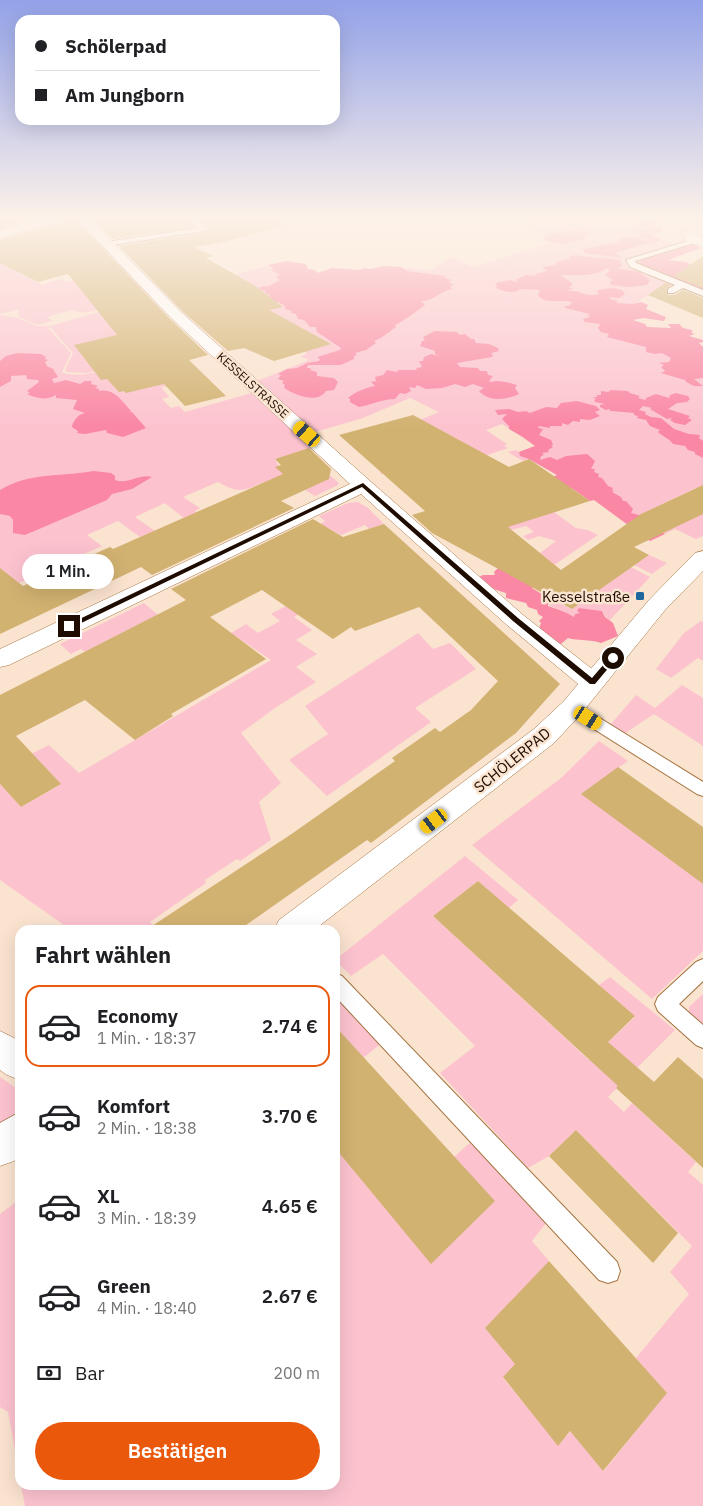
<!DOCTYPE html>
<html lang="de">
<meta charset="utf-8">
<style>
body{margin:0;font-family:"IBM Plex Sans",sans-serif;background:#f2f2f2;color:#202124;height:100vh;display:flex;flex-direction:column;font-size:19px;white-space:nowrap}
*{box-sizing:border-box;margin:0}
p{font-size:16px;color:#757577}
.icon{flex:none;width:28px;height:28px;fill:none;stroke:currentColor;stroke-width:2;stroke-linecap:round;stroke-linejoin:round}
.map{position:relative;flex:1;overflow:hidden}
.panel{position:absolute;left:15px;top:925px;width:325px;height:565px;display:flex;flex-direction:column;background:#fff;border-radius:15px;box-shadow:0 5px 20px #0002}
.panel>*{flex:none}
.hud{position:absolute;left:15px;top:15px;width:325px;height:110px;border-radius:15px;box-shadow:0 5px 20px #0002;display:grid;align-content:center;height:110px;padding:0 20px;background:#fff}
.end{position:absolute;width:22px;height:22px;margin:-11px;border:6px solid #1e0c00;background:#fff;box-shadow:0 0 0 2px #fff}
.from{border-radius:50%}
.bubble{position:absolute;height:35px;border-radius:18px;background:#fff;box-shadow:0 5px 20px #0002;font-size:16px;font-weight:600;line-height:35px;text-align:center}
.car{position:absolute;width:15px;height:30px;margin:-15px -8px;border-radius:6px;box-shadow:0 0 4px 1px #0007;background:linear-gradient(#f5c518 24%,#345 0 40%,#f5c518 0 76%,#345 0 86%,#f5c518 0)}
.hud b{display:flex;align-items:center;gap:18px;height:48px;font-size:19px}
.hud b+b{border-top:1px solid #e0e0e0}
.hud i{width:12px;height:12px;background:#202124}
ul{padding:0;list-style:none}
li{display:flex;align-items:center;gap:15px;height:82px;margin:0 10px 8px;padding:0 10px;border:2px solid transparent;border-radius:15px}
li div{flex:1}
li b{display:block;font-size:19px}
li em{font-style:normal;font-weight:600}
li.active{border-color:#ea580c}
li>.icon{width:45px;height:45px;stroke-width:1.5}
h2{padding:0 20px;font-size:22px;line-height:60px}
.pay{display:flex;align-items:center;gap:12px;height:55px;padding:0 20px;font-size:19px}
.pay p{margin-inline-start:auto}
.cta{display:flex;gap:10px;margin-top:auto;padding:10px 20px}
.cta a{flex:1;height:58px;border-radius:30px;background:#ea580c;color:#fff;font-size:20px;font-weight:600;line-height:58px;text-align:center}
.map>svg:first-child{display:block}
</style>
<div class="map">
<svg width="703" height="1506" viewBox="0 0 703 1506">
<rect width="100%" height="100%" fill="#fae3cf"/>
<path fill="#fcc3cf" d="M550 217H655L658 218 655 220 658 221 636 230 660 233 652 235 679 246 630 262 680 284 671 291 658 288 608 322 703 359V492L696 488 658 506 703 514V536L696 539 675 529 650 541 594 500 590 501 573 489 539 501 576 528 588 530 598 535 541 574 524 565 556 541 539 536 528 540 523 536 534 532 526 526 511 530 506 526 557 475 529 459 523 461 508 452 516 450 519 452 535 446 502 424 486 430 507 444 504 446 508 448 470 461 381 474 380 472 464 443 427 423 415 422 439 412 410 398 363 418 308 434 320 445 275 459 282 473 289 474 273 488 264 482C243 491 239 494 218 482L183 497 200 508 195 511 199 514 185 519 165 503 135 517 155 531 140 537 118 521 87 535 102 546 19 583 0 568V315L18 318 36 326H50L131 303 141 359 87 373 67 372 65 370 73 353 50 327 48 328 71 353 62 372C79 380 109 368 127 365L168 386 161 387 169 397 162 399 171 408 179 406 185 412 259 391 252 383 309 360 301 357 307 353 295 348 265 311 282 306 275 301 258 305 263 292 237 274 285 261 317 276 408 268 431 270 451 257 473 267 559 240 522 225Z
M0 260 6 266 42 285 61 279 67 282 77 279 84 294 98 310 83 313 72 310 47 317 53 321 37 325 19 317 18 311 20 309 0 314Z
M329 475 338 482V485L315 496 305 490Z
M358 502 368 508 384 524 369 529 365 525 341 535 320 524 325 521 319 516 348 503Z
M649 555 667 563 652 574 634 565Z
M631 567 650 577 609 621 602 611 579 608 581 613 574 617 547 604 548 598 572 609Z
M297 600 309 609 294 617 312 630 296 640 317 654 296 667 316 682 275 708 241 733 281 783 259 802 271 840 240 861 237 859 205 880 206 883 150 922 157 930H71L0 880V784L21 807 60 785 31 754 49 745 79 773 271 660 231 633 246 624 258 633 280 621 271 614Z
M144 603 158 615 85 652 81 649 71 654 60 644Z
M701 621 703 622V661L698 658 671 678 656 669 684 633Z
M418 633 433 649 450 643 476 669 415 708 431 722 327 796 289 760 328 734 305 706Z
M682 685 703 698V746L654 714 624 734 611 724 636 695 655 708Z
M599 741 628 761 582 794 703 884V951L652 999 472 845 561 778Z
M465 856 518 900 509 908 478 881 433 916 589 1060 635 1017 599 985 610 977 675 1030 608 1097 624 1112 632 1103 696 1162 688 1172 703 1185V1506H25L21 1485H335V1148L431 1263 454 1157 473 1140 546 1223 532 1241 549 1261 515 1364 503 1378 558 1445 571 1431 604 1471 666 1393 636 1358 689 1294 670 1272 692 1246 576 1130 549 1156 528 1168 440 1073 475 1046 383 954 351 976 335 960Z
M335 992 382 1043 363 1058 335 1026Z
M703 994V1031L689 1019V1007Z
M0 1077 20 1091V1132L0 1148Z
M20 1199V1477L8 1412 0 1407V1214Z"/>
<path fill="#fa87a4" d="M641 219H649L658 222 655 227 661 228 663 231 652 235 661 239 655 243 639 237 641 233 635 230 644 228 646 226 638 225Z
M564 230 586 231 590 234 585 237V239L562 244 545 241 544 236 559 232 564 233Z
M625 237H636L657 245 648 243 614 253 623 258 584 253V250H581L618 242 621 240 619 239Z
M686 245H695L701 248 668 260 686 262 703 271V291L639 265 637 263C648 253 673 251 686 245Z
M575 255C591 258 604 258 620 260L622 262H619L623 266 616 268 639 272 650 280 647 285 630 287 611 285 610 282 613 280 605 275 610 270 606 268C598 277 572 275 560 275L572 283V285L569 288H573L567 291C579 289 587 298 599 294L597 291C606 288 621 286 625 294L619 298 610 297V299L618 301 616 303 633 304 641 302 648 305 646 309 666 317 664 321 643 318 633 320 645 324 647 327 671 328 668 324H679L683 328 692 330V333L695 334 689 336 703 340V342L699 343 703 347V378L694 379 703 386H694L686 382 685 380 661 373 665 371 661 367 664 365 659 363 669 362 671 358 662 353 655 354 646 352V347L607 337 609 334 601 332 598 328 600 324 585 322 583 319 590 317 588 315 590 314 565 308V306H569L572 302C560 299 544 305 538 295L540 290 520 289C514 295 503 291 496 288L497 286H494L497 285 495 283 510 280 516 282 518 281 515 280 526 275 537 276 535 274 547 271 542 267 556 265V262L567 259 571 261 569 257Z
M287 261 306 264 308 269 315 270 317 273 332 268 360 270 364 268 370 269 384 266 401 267 407 271 445 276V278L451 280 449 282 454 285 450 286 452 289C440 291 434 301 421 301L425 305C416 311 406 320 395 325L396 327 381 338 374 341 376 343 366 350 355 353 357 355 354 356V359L341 365H308L307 368H311L310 370 317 372V376L334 378 338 382 334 390 326 391C317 405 293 394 284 388L285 385 282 383 284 381 278 379 281 375 278 374 287 369 297 368 307 363 319 361 320 359 317 357 340 350 341 348 317 332 316 327H310L304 320 298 319 296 314 291 313 292 311 285 309V306L279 303 280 302H276L269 297 270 295 265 293 266 291 260 290V287L269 286 280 280 276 277 280 275 271 270 273 268 268 265Z
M435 331 457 332 460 335 465 334 471 339H474L476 343 489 344 498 348 499 351 491 353 493 355 492 357 457 363 460 367 478 368 480 371H487L488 375 493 376 489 381 491 382C499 379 509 383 517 385L515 388 519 394C507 400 488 402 479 391L484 388 473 384 465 387 455 384 442 388 426 389 417 385 415 388 409 387 411 391 405 394 400 393 395 399C382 399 371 405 359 407L350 402V399L348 398C355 392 367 387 375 386L371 382 376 381 375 377 383 375 387 370 397 372 398 370H416L417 368 422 367 419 361H423L424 357 431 354 439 356 435 354V351L420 346 422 341 425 340 423 337Z
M17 353 41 354 46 357 45 359 48 360 45 362 47 366 53 369 58 377 52 379 54 383 66 380 80 384 85 381H92L91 384 98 386 95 388 99 389V391C114 388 121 400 131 411L130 412H132L146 428 123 437 107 433 106 430 85 434 77 433 78 431 72 427C73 421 78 414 85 413L73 409 77 400 56 398V395C47 401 35 398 27 394L30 393 27 391 39 382 38 380 27 379 26 375 11 376V381L0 387V361L6 356Z
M611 390 628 391 630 393 640 396 638 398 646 400V398L656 394 669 398 670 395 676 393 688 396 690 399 687 402 677 403 668 409 690 416 688 418 692 420 685 425 675 423 670 420 672 418 667 419 650 409 652 408 643 406 639 410 646 412 645 414 651 417 661 418 674 429 689 434 700 435 699 438 703 441V458L695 454V452L688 450 685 446 673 444C670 439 662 436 658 432L660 430 650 426 646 420 637 418 638 416 634 415V413L612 411H610V409L606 410 600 407V405L605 404 595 402 594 400 596 399 593 397H597V395H601V391L608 392Z
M577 401 596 406 600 410 595 412 600 416 590 420 580 419V422L573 421 568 425 562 423V426H550V428L539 426 538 428 543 429 539 435 551 440 553 445 551 446 553 447 548 450 549 452 542 453 544 455 541 456 540 460 550 457 557 460 566 456 587 454 595 461 591 469H595L594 472 599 474 598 477 602 478 608 486 613 488 612 490 614 491 612 492 621 497 623 501H626L633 509 631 513 639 515 665 534 650 541 594 500 590 501 573 489 548 479 557 475 529 459 520 456 519 452 535 446 523 437 509 429V426L502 419 507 414 498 415 495 410 509 409 518 412 526 411 530 413 546 407 557 408 561 403Z
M94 471 111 473 115 476V480C127 485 140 473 152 477L132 489 112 494 107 500 25 535 13 533V520L10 516 0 514V490C30 472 59 477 94 471Z
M499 567 533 586 532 588 548 598V606C557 609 566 612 574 617L575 614 580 613 577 611 579 608C587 609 594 610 602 611L605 617 613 623 618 636 601 643C590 639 578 641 568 638L556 648 539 629 541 623 539 621 543 617 538 614 537 610 528 607 526 603 506 598V593L487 587 475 579 483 575H495L494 572Z"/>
<path fill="#d2b271" d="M0 217H41L0 228Z
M69 217H73L170 319 208 355 189 360 226 396 185 406 164 384 126 393 124 391 119 392 107 379 101 380 74 345 117 335 68 274 38 282 0 263V240L66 222Z
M90 217H282L283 226 223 242 194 247 213 256 206 258 254 285 283 307 269 310 331 344 274 361 244 348 228 351 182 311 119 246 205 233 211 230 210 228 198 218 191 217 189 223 193 227 112 239Z
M703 256V288L674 276Z
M665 283 671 285 666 289 668 295H675L683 290 703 298V318L648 295Z
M413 415 509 467 529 459 590 501 508 527 561 570 641 514 703 485V514L634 547 649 555 572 609 432 533 412 515 425 511 339 435Z
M309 448 331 469 329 479 281 501 294 508 152 575 141 567 0 634V568L23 586 110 547 113 549 283 474 275 467 281 465 275 459Z
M313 519 343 537 384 524 560 684 516 733 371 843 367 840 239 930H146L293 833 395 761 392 758 435 728 440 732 471 710 498 681 419 607 355 631 351 627 333 639 262 590 210 617 266 659 171 714 173 716 135 740 85 700 16 736 61 784 21 807 0 784V695L186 600 171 589Z
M618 767 703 827V884L581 794Z
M478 881 635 1016 608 1042 654 1082 678 1057 703 1079V1168L616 1088 618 1086 433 916Z
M335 1026 495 1201 431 1264 335 1148Z
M576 1130 678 1233 653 1263 549 1156Z
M549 1261 667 1393 603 1471 570 1431 558 1446 503 1377 515 1364 485 1328Z"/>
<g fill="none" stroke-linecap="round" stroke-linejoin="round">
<g stroke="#a57341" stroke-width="2">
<path id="service" d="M191 219H197L209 229 205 231 106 246 102 244 106 242 198 228 191 223Z
M694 239 701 241 635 261 636 263 703 290V296L683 288 674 293H668V289L675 285 630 267 626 260Z
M572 703 577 704 703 782V796L697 794 567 712 564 708 567 704Z
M703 959V981L679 1004 703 1025V1048L696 1045 658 1011 655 1004 658 997 696 962Z
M335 973 342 976 617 1262 620 1271 617 1280 608 1283 599 1280 335 996Z"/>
</g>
<g stroke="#a57341" stroke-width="1">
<path id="minor" d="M48 217H67L65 220 0 238V230Z
M75 217H88L181 312 370 481 523 615 601 676 605 682 601 688 592 690 583 688 507 625 361 494 9 665 0 667V649L350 484 171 318Z
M688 229 703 238V247L687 241 682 233Z
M0 1031 20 1041V1080L7 1075 0 1070Z"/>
</g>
<g stroke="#a57341" stroke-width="1">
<path id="tertiary" d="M703 551V571L665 610 581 714 554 743 314 930H274L279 920 534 729 563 702 649 600 695 553Z
M20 1112V1156L14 1161 0 1166V1123Z"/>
</g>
<use href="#service" fill="#fff" fill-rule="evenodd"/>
<use href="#minor" fill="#fff" fill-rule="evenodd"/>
<use href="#tertiary" fill="#fff" fill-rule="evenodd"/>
</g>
<linearGradient id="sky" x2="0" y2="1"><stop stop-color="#93a2e8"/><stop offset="0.51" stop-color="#fdf2e9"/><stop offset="1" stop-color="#fdf2e9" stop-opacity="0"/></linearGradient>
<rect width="703" height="428" fill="url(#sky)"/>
<path fill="#1e0c00" d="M363 483 518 618 592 678 611 656H616V659L595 684H590L513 621 362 487 71 628 65 626Z"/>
<rect fill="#20689c" stroke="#fae3cf" stroke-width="2" x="635" y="591" width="10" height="10" rx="2.5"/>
<g text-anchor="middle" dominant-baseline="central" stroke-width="5" stroke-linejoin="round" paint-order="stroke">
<g font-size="12" fill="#1e0c00" stroke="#fae3cf">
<text transform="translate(253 385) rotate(42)">KESSELSTRASSE</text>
</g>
<g font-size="15" fill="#1e0c00" stroke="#fae3cf" text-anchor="end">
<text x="630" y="596">Kesselstraße</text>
</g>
<g font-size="15" fill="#1e0c00" stroke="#fae3cf">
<text transform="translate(512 760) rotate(-39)">SCHÖLERPAD</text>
</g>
</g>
</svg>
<i class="end from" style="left:613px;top:658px"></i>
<i class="end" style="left:69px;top:626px"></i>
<div class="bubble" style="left:22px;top:554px;width:92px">1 Min.</div>
<i class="car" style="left:307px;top:434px;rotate:311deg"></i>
<i class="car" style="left:588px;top:718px;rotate:122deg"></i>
<i class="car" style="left:434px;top:821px;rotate:233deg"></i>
<div class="hud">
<b><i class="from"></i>Schölerpad</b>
<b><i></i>Am Jungborn</b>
</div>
<section class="panel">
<h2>Fahrt wählen</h2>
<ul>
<li class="active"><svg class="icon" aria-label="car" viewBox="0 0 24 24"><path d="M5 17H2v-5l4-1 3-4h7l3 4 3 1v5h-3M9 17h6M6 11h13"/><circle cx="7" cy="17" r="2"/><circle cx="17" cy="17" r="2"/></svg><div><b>Economy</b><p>1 Min. · 18:37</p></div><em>2.74 €</em></li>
<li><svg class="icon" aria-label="car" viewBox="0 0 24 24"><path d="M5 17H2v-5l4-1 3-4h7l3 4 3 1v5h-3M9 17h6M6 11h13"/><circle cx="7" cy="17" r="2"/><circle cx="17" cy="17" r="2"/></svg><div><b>Komfort</b><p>2 Min. · 18:38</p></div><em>3.70 €</em></li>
<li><svg class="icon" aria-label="car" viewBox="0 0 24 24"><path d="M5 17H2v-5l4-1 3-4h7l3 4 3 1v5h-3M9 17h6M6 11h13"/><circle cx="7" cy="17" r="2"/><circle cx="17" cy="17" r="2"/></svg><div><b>XL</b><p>3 Min. · 18:39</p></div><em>4.65 €</em></li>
<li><svg class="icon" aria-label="car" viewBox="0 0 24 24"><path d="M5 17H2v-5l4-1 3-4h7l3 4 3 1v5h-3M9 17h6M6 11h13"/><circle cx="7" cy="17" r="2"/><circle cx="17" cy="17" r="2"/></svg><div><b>Green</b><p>4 Min. · 18:40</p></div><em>2.67 €</em></li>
</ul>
<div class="pay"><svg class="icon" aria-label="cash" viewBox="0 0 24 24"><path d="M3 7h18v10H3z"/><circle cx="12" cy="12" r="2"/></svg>Bar<p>200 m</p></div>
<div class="cta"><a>Bestätigen</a></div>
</section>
</div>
